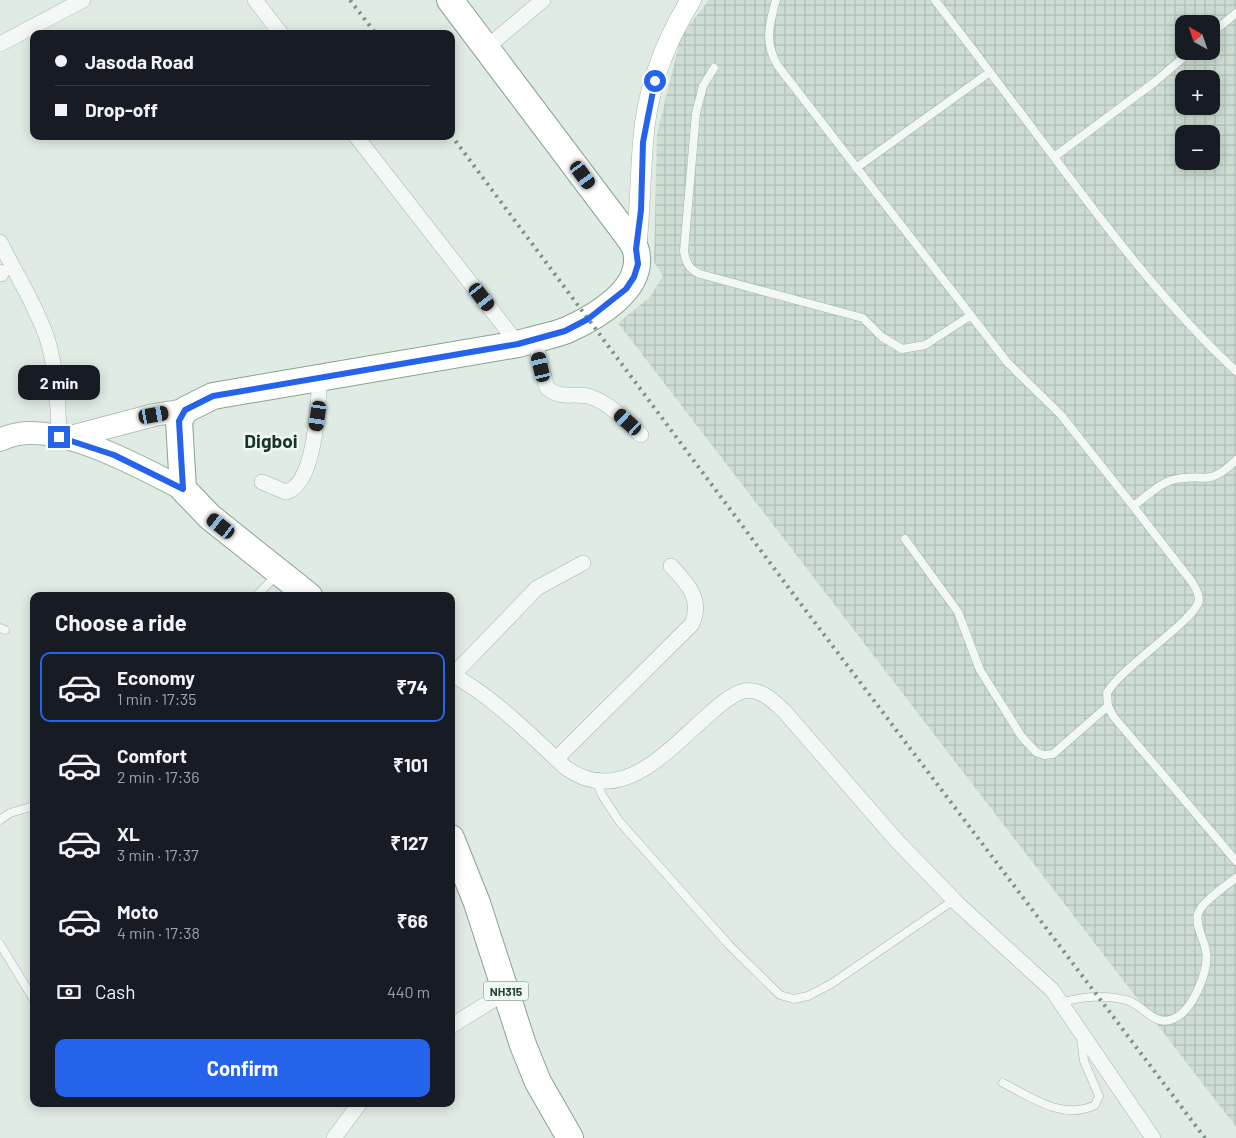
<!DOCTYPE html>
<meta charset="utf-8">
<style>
body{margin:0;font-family:Barlow,sans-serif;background:#242831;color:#f1f3f6;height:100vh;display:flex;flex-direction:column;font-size:19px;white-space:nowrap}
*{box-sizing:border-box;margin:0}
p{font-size:16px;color:#9ea1a6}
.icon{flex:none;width:28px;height:28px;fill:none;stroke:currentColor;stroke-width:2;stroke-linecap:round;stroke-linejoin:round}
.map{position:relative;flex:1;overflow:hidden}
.panel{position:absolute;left:30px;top:592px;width:425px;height:515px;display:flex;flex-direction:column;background:#171b24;border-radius:10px;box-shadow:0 2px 12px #0003}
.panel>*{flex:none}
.guide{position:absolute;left:30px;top:30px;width:425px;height:110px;border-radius:10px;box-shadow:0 2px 12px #0003;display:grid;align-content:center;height:110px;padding:0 25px;background:#171b24}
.needle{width:32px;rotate:320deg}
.buttons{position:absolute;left:1175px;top:15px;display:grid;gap:10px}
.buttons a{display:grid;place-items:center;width:45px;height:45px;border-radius:10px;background:#171b24;box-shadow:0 2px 12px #0003;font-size:25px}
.end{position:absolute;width:22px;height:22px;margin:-11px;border:6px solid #2563eb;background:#fff;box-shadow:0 0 0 2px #fff}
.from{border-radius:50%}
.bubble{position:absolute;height:35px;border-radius:10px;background:#171b24;box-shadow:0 2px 12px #0003;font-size:16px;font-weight:700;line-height:35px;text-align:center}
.car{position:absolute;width:15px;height:30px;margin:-15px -8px;border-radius:6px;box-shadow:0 0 4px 1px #0007;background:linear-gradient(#222 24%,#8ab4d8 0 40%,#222 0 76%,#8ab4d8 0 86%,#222 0)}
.guide b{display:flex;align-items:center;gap:18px;height:48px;font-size:19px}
.guide b+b{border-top:1px solid #363941}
.guide i{width:12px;height:12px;background:#f1f3f6}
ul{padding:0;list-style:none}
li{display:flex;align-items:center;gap:15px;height:70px;margin:0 10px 8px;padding:0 15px;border:2px solid transparent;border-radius:10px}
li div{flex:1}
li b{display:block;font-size:19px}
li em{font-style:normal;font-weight:700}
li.active{border-color:#2563eb}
li>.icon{width:45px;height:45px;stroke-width:1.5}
h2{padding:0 25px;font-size:22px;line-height:60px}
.pay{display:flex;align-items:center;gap:12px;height:55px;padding:0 25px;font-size:19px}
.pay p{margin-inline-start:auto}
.primary-button{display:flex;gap:10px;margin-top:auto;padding:10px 25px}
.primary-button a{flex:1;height:58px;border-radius:10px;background:#2563eb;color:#fff;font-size:20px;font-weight:700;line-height:58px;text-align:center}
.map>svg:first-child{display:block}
</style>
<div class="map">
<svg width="1236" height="1138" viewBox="0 0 1236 1138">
<defs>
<pattern id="industrial-grid" width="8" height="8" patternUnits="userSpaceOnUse" patternTransform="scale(1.25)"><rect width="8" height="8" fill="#ceddd4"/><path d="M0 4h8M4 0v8" fill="none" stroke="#b1bfb6"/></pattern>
</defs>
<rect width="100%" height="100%" fill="#e0ebe4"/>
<path fill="url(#industrial-grid)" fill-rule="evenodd" d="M709 0H1236V1127L618 323 650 297 663 276 654 262 657 134 681 36ZM1184 24H1211V51H1184ZM1184 79H1211V106H1184ZM1184 134H1211V161H1184Z"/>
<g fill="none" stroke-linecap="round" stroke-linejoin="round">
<g stroke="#a5b6ab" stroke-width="9">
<path id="lane" d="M776 0C769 25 764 43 778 66L1007 362 1061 415 1133 506
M935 0C975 52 1015 105 1054 157 1110 232 1167 307 1236 371
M1211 34 1236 13
M714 68 703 86 696 113 684 251C686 263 689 269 700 274L863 318 882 337 902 349 925 345 970 316
M1054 157 1156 81 1191 51
M856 168 990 72
M1236 460C1206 490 1202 471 1172 480 1158 484 1145 498 1133 506L1192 582C1195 587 1199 593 1199 600 1197 619 1121 667 1107 693L1108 706 1113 716 1236 861
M905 539 958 612 980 670 1022 737 1036 752 1044 755 1053 754 1108 706
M256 596 277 575
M0 628 5 630
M597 782 602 795 619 821 729 945 780 995 794 999 808 996 831 984 954 900
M0 820 10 813 34 806
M0 944 34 1000
M1062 1002C1084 997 1103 994 1126 1000 1143 1004 1153 1027 1173 1019 1192 1012 1210 970 1206 951 1204 939 1195 926 1198 914 1200 903 1227 885 1236 878
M1003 1083C1031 1097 1063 1121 1095 1105L1099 1096 1084 1061 1081 1037"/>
</g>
<g stroke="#a5b6ab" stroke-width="16">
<path id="street" d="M255 0 281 34
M0 44 83 0
M486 48 543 0
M356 136 518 344
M0 242C15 273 36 305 47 338 57 370 58 404 59 437
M0 272 1 274
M534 339 547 388C561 400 575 392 591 397 611 404 626 421 641 435
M262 482 286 492C316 484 318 403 320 377
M451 674C495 698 529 734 566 768 621 807 667 751 706 717 716 708 731 694 744 691 761 688 773 701 784 711L897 841 959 905 1052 990 1153 1138
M453 675 537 588 583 563
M556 759 692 624C703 599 687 583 671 566
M451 1026 506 992
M334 1138 359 1104"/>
</g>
<g stroke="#a5b6ab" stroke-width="21">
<path id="secondary" d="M636 249C640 214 640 179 643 143 646 93 664 43 691 0"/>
</g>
<g stroke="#9eb8a8" stroke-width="24">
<path id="primary" d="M67 438 154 415 185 410
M0 440C49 414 139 467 183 489"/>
</g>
<g stroke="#86a391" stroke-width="28">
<path id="highway" d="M309 596 210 517 183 489 179 421 185 410 213 396 518 344C534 339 552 336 567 330 596 317 645 289 636 251 635 245 630 240 627 235L450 0
M451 838 477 903 523 1045 538 1082 570 1138"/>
</g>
<use href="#lane" stroke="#f3f8f6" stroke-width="8"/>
<use href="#street" stroke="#f3f8f6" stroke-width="15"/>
<use href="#secondary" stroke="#fff" stroke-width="20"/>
<use href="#primary" stroke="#fff" stroke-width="22"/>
<use href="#highway" stroke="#fff" stroke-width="26"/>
<path stroke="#789684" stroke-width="4" stroke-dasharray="2.5 5" stroke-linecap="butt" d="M350 0 376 34
M451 135 791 591 1205 1138"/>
</g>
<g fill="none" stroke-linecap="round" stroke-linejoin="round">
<path stroke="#2563eb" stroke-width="6" d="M59 437 114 455 183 489 179 421 185 410 213 396 518 344 565 331 588 319 626 289 634 277 638 264 636 249 641 210 643 142 655 81"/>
</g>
<g text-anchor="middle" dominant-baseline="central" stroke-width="5" stroke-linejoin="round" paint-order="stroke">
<rect fill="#f0f8f3" stroke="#637a6d" stroke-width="1" x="483.5" y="981.5" width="45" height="19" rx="4"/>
<g font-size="12" font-weight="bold" fill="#274433">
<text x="506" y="991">NH315</text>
</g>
<g font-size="19" font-weight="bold" fill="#193525" stroke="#f0f8f3">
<text x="271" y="440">Digboi</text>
</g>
</g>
</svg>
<div class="buttons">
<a><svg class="needle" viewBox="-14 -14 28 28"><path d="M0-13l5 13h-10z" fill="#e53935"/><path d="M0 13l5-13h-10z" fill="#9ea1a6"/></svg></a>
<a>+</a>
<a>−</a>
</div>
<i class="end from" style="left:655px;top:81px"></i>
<i class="end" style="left:59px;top:437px"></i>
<div class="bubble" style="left:18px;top:365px;width:82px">2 min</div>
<i class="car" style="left:583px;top:175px;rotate:144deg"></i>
<i class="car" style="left:482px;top:297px;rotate:142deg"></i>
<i class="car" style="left:541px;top:367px;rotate:347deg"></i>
<i class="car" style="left:154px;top:415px;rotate:80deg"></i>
<i class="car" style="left:318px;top:416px;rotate:188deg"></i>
<i class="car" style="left:628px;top:422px;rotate:312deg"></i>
<i class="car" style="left:221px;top:526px;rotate:308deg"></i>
<div class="guide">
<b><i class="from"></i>Jasoda Road</b>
<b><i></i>Drop-off</b>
</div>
<section class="panel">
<h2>Choose a ride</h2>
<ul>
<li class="active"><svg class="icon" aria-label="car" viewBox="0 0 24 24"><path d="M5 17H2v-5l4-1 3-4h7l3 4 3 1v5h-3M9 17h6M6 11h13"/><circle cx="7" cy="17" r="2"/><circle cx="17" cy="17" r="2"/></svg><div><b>Economy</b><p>1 min · 17:35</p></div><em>₹74</em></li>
<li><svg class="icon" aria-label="car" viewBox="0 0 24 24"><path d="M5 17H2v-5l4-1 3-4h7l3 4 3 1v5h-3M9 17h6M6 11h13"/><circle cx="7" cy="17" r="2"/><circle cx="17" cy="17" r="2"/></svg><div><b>Comfort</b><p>2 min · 17:36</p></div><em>₹101</em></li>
<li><svg class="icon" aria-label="car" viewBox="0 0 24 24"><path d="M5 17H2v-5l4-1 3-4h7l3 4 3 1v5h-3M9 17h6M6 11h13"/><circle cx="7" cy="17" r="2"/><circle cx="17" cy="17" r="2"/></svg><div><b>XL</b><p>3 min · 17:37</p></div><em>₹127</em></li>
<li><svg class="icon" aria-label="car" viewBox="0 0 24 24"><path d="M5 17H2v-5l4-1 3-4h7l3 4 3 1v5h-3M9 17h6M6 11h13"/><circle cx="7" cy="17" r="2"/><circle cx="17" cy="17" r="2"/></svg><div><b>Moto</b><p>4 min · 17:38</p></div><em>₹66</em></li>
</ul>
<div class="pay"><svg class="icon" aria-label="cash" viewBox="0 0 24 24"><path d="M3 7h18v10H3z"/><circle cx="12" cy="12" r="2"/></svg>Cash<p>440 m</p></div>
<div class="primary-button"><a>Confirm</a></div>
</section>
</div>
